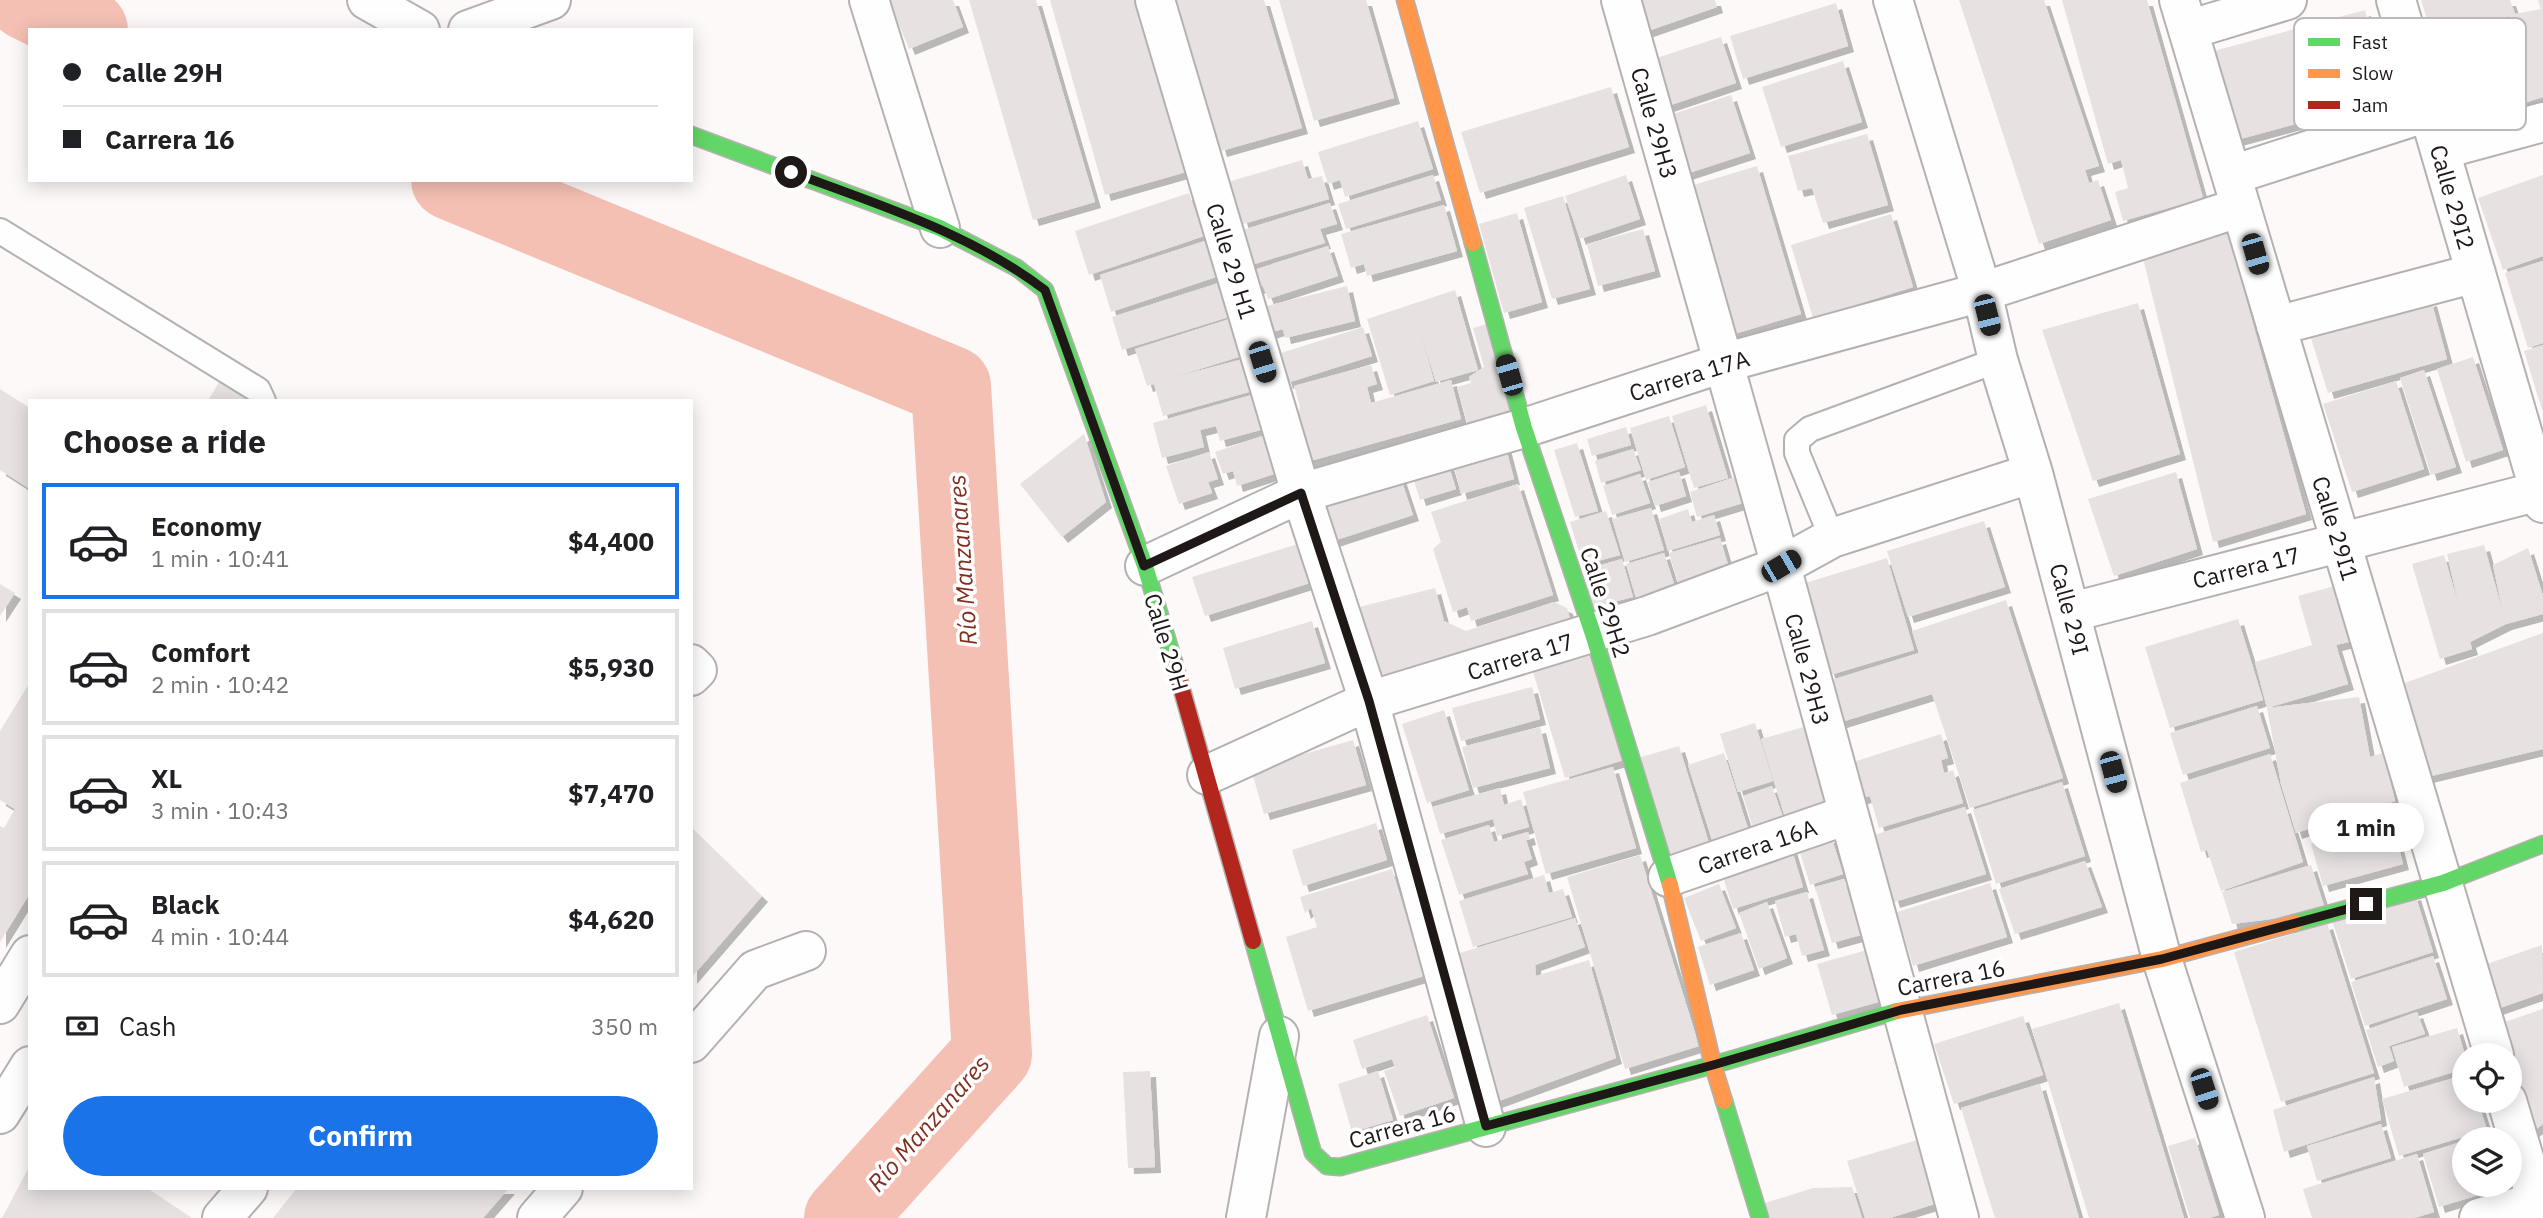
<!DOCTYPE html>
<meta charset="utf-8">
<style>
body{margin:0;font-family:"IBM Plex Sans",sans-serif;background:#f6f6f6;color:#202124;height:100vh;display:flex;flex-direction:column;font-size:26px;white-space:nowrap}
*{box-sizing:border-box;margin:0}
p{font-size:23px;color:#757577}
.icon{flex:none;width:38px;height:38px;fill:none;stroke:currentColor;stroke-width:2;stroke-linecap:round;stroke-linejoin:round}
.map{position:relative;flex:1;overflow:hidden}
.details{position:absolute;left:28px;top:399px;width:665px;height:791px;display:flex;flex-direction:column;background:#fff;border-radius:0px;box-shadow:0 4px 18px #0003}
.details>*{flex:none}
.banner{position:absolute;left:28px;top:28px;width:665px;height:154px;border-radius:0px;box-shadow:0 4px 18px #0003;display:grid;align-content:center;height:154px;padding:0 35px;background:#fff}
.buttons{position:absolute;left:2452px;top:1043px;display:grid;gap:14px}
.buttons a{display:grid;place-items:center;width:70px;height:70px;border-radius:50%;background:#fff;box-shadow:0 4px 18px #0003;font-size:35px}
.end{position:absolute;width:32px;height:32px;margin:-16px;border:9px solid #1e1817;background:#fff;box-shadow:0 0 0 4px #fff}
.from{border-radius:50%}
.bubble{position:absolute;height:49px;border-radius:24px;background:#fff;box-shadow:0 4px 18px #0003;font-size:23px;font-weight:800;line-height:49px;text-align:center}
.car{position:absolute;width:21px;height:42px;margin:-21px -10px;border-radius:9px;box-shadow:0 0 5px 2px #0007;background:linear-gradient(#222 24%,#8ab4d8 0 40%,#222 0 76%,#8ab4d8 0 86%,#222 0)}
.banner b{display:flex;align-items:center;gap:24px;height:66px;font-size:26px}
.banner b+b{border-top:2px solid #e0e0e0}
.banner i{width:18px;height:18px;background:#202124}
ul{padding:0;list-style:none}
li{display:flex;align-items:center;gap:21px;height:116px;margin:0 14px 10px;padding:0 21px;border:4px solid #e0e0e0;border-radius:0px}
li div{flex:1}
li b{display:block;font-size:26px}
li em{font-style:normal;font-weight:800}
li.selected{border-color:#1a73e8}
li>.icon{width:63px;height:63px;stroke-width:1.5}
h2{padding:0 35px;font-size:32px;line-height:84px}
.pay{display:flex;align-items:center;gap:18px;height:77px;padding:0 35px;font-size:26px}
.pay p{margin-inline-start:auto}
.cta{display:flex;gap:14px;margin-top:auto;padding:14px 35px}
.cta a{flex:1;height:80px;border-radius:42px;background:#1a73e8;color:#fff;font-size:28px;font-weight:800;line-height:80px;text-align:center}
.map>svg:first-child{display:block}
</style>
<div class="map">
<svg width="2543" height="1218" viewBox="0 0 2543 1218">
<defs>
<filter id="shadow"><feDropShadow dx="6" dy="6" stdDeviation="0" flood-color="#0004"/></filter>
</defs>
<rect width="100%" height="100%" fill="#fdf9f9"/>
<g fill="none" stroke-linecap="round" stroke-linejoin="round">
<path stroke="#f4c0b4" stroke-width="80" d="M27 0 88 30
M451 180 951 386 992 1054 844 1218"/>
</g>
<path fill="#e7e2e1" filter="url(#shadow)" d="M889 0H953L963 27 909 49Z
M969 0H1036L1095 202 1033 220Z
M1050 0H1137L1186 172 1105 195Z
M1177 0H1264L1302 128 1221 151Z
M1279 0H1366L1394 98 1314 121Z
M1631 0H1715L1717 7 1642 33Z
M1959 0H2044L2099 166 2085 170 2089 183 2098 180 2111 220 2039 244Z
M2062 0H2147L2203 198 2123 221 2115 192 2128 188 2121 160 2108 164Z
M2421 0H2510L2515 14 2433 38Z
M2538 0H2543V97L2452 125 2433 47 2515 14 2541 9Z
M1836 3 1848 46 1743 79 1730 36Z
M2365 10 2387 99 2233 141 2214 51Z
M1721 37 1736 83 1659 109 1644 62Z
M1843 61 1862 122 1781 147 1762 87Z
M1611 87 1629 147 1480 193 1461 132Z
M1731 95 1750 153 1683 175 1664 117Z
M1418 121 1433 169 1345 197 1340 180 1328 184 1318 152Z
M1867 134 1888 205 1823 223 1812 188 1798 191 1788 156Z
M1302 160 1308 179 1322 176 1329 199 1243 224 1240 214 1231 216 1221 184Z
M1757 166 1801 314 1731 335 1687 187Z
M1433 175 1441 200 1346 229 1338 204Z
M1626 175 1640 219 1580 239 1565 196Z
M2543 175V256L2503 270 2478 198Z
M1189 193 1204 236 1089 275 1075 231Z
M1563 196 1590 289 1552 299 1524 208Z
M1330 203 1337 224 1320 229 1325 243 1244 267 1233 233Z
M1444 205 1457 251 1367 276 1364 264 1351 268 1341 234Z
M1517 213 1542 302 1504 313 1479 224Z
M1891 214 1913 287 1813 318 1791 245Z
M2224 220 2306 514 2213 542 2139 242Z
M1643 229 1655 271 1598 286 1587 244Z
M1211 239 1222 275 1111 312 1100 275Z
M1328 246 1338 276 1268 299 1263 286 1256 289 1251 271Z
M2543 261V343L2528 348 2505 273Z
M1225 281 1235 315 1122 350 1112 317Z
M1347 286 1355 321 1285 338 1283 329 1269 333 1263 307Z
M1455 290 1478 370 1436 382 1421 334 1434 381 1390 395 1367 319Z
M2431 300 2447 359 2328 393 2310 335Z
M2138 303 2180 454 2093 481 2042 330Z
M1236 317 1248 354 1171 378 1247 358 1256 390 1163 416 1154 384 1147 386 1135 349Z
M1487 324 1513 412 1468 426 1457 387 1471 383 1469 377 1484 367 1473 328Z
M1363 327 1372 356 1287 383 1278 354Z
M2543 345V410H2542L2524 351Z
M2473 357 2503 450 2466 462 2437 369Z
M1371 365 1377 384 1367 387 1371 403 1451 380 1461 419 1303 463 1293 428 1300 407 1294 386Z
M2424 370 2456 467 2431 475 2400 378Z
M220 380 254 401H208Z
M2396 381 2424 469 2352 492 2323 404Z
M0 389 30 408V489L0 470Z
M1255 394 1264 429 1220 441 1216 426 1200 430 1204 447 1162 458 1153 423Z
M1706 405 1728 478 1694 488 1672 416Z
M1669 416 1685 467 1646 480 1630 428Z
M1626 427 1631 445 1592 456 1587 439Z
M1084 434 1106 502 1062 537 1020 484Z
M1265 435 1277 473 1237 486 1233 471 1223 474 1215 452Z
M1503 437 1514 479 1461 494 1450 451Z
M1577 443 1598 511 1575 517 1554 450Z
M1633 449 1641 470 1601 483 1595 461Z
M1209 452 1218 479 1208 482 1212 493 1179 504 1166 466Z
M1445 454 1456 489 1420 500 1409 465Z
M1679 472 1686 496 1655 506 1648 482Z
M2176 472 2197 549 2114 576 2088 499Z
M1399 473 1413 515 1330 542 1316 500Z
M1640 474 1650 503 1612 515 1603 486Z
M1738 476 1746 502 1697 517 1690 492Z
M1518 484 1553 595 1471 621 1467 607 1453 612 1433 549 1441 542 1431 512Z
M1651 508 1664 550 1625 562 1612 519Z
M1688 509 1692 522 1714 515 1720 535 1668 551 1659 519Z
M1606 511 1620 555 1583 565 1570 522Z
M1984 521 2005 587 1908 617 1887 551Z
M1720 538 1731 575 1680 590 1669 553Z
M1301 543 1313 582 1205 616 1192 577Z
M2484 545 2503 613 2493 565 2528 548 2543 596V614L2506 624 2470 642 2472 649 2440 659 2412 564 2444 555 2459 606 2447 554Z
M1664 553 1675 587 1636 598 1626 564Z
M1887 558 1914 650 1830 675 1802 584Z
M1622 559 1633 597 1609 603 1611 608 1641 617 1594 609 1606 605 1593 608 1583 570Z
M0 584 15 593 0 616Z
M2342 584 2357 640 2336 645 2348 684 2267 708 2359 697 2370 757 2383 753 2395 801 2296 833 2281 784 2267 708 2255 662 2312 645 2298 596Z
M1435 588 1444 621 1466 631 1554 602 1567 608 1574 634 1379 684 1359 607Z
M2006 600 2063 778 1970 808 1932 694 1838 723 1825 682 1919 653 1912 631Z
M2238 619 2263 700 2170 728 2145 647Z
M1312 621 1325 663 1235 689 1223 648Z
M2543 633V749L2427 777 2402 684Z
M1590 635 1627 759 1565 778 1528 655Z
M30 682V893L0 942V826L4 828 15 809 0 800V731Z
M1532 687 1540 719 1461 741 1452 708Z
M2257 706 2270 748 2183 775 2170 733Z
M1444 710 1469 790 1427 803 1402 724Z
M1755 723 1773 781 1738 792 1720 734Z
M1540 727 1550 768 1473 788 1462 747Z
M1804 727 1831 814 1788 827 1761 739Z
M1941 734 1948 758 1941 760 1944 773 1953 770 1963 803 1879 828 1870 796 1858 799 1847 764Z
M1353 740 1366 785 1264 814 1251 769Z
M1679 746 1712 853 1669 865 1638 758Z
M1724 753 1751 838 1715 849 1688 765Z
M2270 754 2303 862 2221 891 2207 850 2201 852 2180 783Z
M1613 767 1636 848 1546 874 1523 792Z
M2062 782 2085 856 1996 884 1973 810Z
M1772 786 1785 823 1755 834 1743 796Z
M1500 788 1504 805 1521 799 1529 827 1497 836 1493 819 1440 834 1432 807Z
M1965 807 1986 874 1894 902 1874 835Z
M2392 822 2403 864 2323 886 2311 844Z
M1376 823 1387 860 1303 886 1292 850Z
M1489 825 1494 842 1528 832 1530 839 1526 840 1532 859 1524 862 1528 874 1459 895 1441 840Z
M691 827 762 896 691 978Z
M1831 836 1843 874 1810 885 1798 846Z
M1791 847 1803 887 1733 909 1721 870Z
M1640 855 1699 1046 1625 1069 1567 877Z
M2085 861 2102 907 2015 934 1999 889Z
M2311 865 2326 912 2232 924 2222 892Z
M1392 869 1424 976 1308 1011 1286 937 1317 927 1311 908 1305 913 1300 897Z
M1544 875 1549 893 1563 889 1572 917 1473 947 1459 901Z
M1844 879 1861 935 1832 943 1815 887Z
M1990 883 2007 937 1913 966 1897 912Z
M1719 884 1736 928 1701 941 1684 898Z
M1807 892 1824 950 1802 956 1796 934 1785 937 1775 901Z
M2415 894 2433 952 2351 979 2332 920Z
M1767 902 1787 958 1759 969 1739 913Z
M1575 918 1585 947 1535 965 1536 976 1589 960 1616 1058 1496 1102 1450 956Z
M2327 923 2374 1073 2281 1102 2234 952Z
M1741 933 1754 970 1710 985 1698 947Z
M2542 945 2543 993 2494 1010 2478 967Z
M1867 950 1882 1001 1832 1015 1817 964Z
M2433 956 2447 999 2365 1026 2351 982Z
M2119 1003 2184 1218H2089L2032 1029Z
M2543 1009V1124L2533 1131 2502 1023Z
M2417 1012 2425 1034 2389 1046 2394 1061 2378 1067 2366 1030Z
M1427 1015 1454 1098 1400 1116 1384 1071 1395 1067 1392 1059 1362 1069 1353 1040Z
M2023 1016 2043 1075 1954 1104 1934 1044Z
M2457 1028 2465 1055 2464 1069 2404 1087 2392 1047Z
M1150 1071 1155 1167 1128 1168 1123 1072Z
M1378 1071 1393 1120 1352 1132 1338 1084Z
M2464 1075V1101H2478L2487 1130 2399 1156 2382 1099Z
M2374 1077 2381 1120 2284 1152 2273 1110Z
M2040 1084 2079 1218H1995L1961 1108Z
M2381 1124 2391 1158 2317 1181 2307 1146Z
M1924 1138 1944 1201 1890 1218H1865L1847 1161Z
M2195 1138 2219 1215 2209 1218H2190L2168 1146Z
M2464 1141V1185H2510V1147L2521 1182 2439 1207 2423 1154Z
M2417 1154 2434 1212 2414 1218H2312L2303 1189Z
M30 1165V1188H147L192 1218H2Z
M1852 1187 1862 1218H1766L1762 1204 1813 1188Z
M297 1188H509L483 1218H273Z"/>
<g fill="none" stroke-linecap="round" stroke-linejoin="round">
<g stroke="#b5b1b0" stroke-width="28">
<path id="lane" d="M0 231 258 390 263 401
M1832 538 1797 453V440L1810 429 1998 360"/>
</g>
<g stroke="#b5b1b0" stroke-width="42">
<path id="street" d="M367 0 420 30
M869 0 940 228
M1155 0 1301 493 1369 701 1486 1127
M1621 0 1781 566 1959 1218
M1893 0 1982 292 1998 360 2033 473 2162 959 2245 1218
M2179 0 2494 1055
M2396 0 2543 503
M468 30 551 0
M2188 30 2287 0
M2440 150 2543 122
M2232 175 2428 112
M2276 326 2476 273
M1145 566 1301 493 1524 428 1723 363 1982 292 2241 207
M2072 612 2543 490
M691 664 697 670 691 676
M1207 775 1369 701 1647 616 1781 566 1832 538 2033 473
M1668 877 1847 815
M0 1004 30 955
M691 1043 755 970 806 951
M2507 1101 2537 1202
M0 1114 30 1066
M222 1218 248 1188
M537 1218 563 1188
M1246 1218 1279 1036
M2479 1218 2543 1200"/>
</g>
<g stroke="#b5b1b0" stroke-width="19">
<path id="fast" d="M691 135 940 228 1017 268 1045 290 1145 566 1174 662
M1473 243 1524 428 1593 634 1670 885
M2295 923 2443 883 2543 844
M1253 941 1313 1153 1327 1166 1340 1167 1713 1065 1897 1011
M1724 1101 1760 1218"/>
</g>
<g stroke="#b5b1b0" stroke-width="19">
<path id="slow" d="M1405 0 1473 243
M1670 885 1713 1065 1724 1101
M1897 1011 2162 959 2295 923"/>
</g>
<g stroke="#b5b1b0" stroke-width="19">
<path id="jam" d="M1174 662 1253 941"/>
</g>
<use href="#lane" stroke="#fffefe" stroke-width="24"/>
<use href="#street" stroke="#fffefe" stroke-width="38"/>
<use href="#fast" stroke="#63d668" stroke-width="16"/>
<use href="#slow" stroke="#ff974d" stroke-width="16"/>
<use href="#jam" stroke="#b3261e" stroke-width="16"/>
</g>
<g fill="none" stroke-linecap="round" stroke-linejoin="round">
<path stroke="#1e1817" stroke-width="9" d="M791 172C879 205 970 233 1045 290L1144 566 1301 493 1369 701 1486 1126 1713 1065 1901 1010 2162 959 2366 904"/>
</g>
<g text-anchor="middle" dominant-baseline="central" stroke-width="7" stroke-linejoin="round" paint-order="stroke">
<g font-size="23" fill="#1e1817" stroke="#fff">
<text transform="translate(1655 123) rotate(74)">Calle 29H3</text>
<text transform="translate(2453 197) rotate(74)">Calle 29I2</text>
<text transform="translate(1232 261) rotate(73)">Calle 29 H1</text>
<text transform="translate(1689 375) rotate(-17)">Carrera 17A</text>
<text transform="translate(2336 528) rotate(73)">Calle 29I1</text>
<text transform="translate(2246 567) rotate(-14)">Carrera 17</text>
<text transform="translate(1606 602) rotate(72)">Calle 29H2</text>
<text transform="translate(2070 609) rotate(75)">Calle 29I</text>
<text transform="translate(1167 642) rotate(73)">Calle 29H</text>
<text transform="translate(1520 656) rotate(-17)">Carrera 17</text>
<text transform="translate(1808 669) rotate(75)">Calle 29H3</text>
<text transform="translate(1757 846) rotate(-19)">Carrera 16A</text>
<text transform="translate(1951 977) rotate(-11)">Carrera 16</text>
<text transform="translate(1402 1126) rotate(-15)">Carrera 16</text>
</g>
<g font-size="24" font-style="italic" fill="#822e1e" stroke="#fff">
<text transform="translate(962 560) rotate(-94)">Río Manzanares</text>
<text transform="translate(928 1123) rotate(-49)">Río Manzanares</text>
</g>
</g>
<rect x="2294" y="18" width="232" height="112" rx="10" fill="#fff" stroke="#bcbab9" stroke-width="2"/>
<rect x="2308" y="38" width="32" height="8" fill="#63d668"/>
<rect x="2308" y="69" width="32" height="9" fill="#ff974d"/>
<rect x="2308" y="101" width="32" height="8" fill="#b3261e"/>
<g font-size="19" fill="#1e1817">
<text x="2352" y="49">Fast</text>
<text x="2352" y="80">Slow</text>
<text x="2352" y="112">Jam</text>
</g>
</svg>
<div class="buttons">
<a><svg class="icon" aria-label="locate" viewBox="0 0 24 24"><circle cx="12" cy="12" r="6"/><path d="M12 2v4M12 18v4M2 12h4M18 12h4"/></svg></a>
<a><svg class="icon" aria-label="layers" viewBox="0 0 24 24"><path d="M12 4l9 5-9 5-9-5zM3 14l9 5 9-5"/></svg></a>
</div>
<i class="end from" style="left:791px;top:172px"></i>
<i class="end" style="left:2366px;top:904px"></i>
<div class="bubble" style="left:2308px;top:803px;width:116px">1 min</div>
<i class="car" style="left:2255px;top:254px;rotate:164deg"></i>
<i class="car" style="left:1987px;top:315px;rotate:166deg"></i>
<i class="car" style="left:1262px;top:362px;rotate:163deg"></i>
<i class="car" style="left:1509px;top:375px;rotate:344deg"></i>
<i class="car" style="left:1781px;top:566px;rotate:60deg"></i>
<i class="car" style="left:2113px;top:772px;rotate:165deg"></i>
<i class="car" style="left:2204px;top:1089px;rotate:162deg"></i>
<div class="banner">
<b><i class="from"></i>Calle 29H</b>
<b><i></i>Carrera 16</b>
</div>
<section class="details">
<h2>Choose a ride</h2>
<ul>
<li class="selected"><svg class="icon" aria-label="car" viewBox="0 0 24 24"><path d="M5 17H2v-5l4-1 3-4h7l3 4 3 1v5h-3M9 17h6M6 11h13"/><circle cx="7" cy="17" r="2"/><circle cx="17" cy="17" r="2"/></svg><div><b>Economy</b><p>1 min · 10:41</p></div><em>$4,400</em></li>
<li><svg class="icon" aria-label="car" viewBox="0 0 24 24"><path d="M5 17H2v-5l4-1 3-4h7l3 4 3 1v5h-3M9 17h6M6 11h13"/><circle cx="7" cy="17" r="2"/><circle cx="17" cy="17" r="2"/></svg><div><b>Comfort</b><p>2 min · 10:42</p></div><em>$5,930</em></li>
<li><svg class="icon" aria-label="car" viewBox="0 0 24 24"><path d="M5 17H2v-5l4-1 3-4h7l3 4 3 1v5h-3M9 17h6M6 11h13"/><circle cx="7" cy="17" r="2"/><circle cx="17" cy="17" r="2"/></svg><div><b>XL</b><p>3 min · 10:43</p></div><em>$7,470</em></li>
<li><svg class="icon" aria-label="car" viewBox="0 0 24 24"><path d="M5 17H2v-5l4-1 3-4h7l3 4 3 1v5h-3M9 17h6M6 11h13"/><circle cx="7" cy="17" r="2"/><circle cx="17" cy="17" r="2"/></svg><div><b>Black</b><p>4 min · 10:44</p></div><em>$4,620</em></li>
</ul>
<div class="pay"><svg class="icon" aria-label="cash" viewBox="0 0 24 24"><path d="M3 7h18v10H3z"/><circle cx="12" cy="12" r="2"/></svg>Cash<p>350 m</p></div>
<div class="cta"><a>Confirm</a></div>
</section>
</div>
